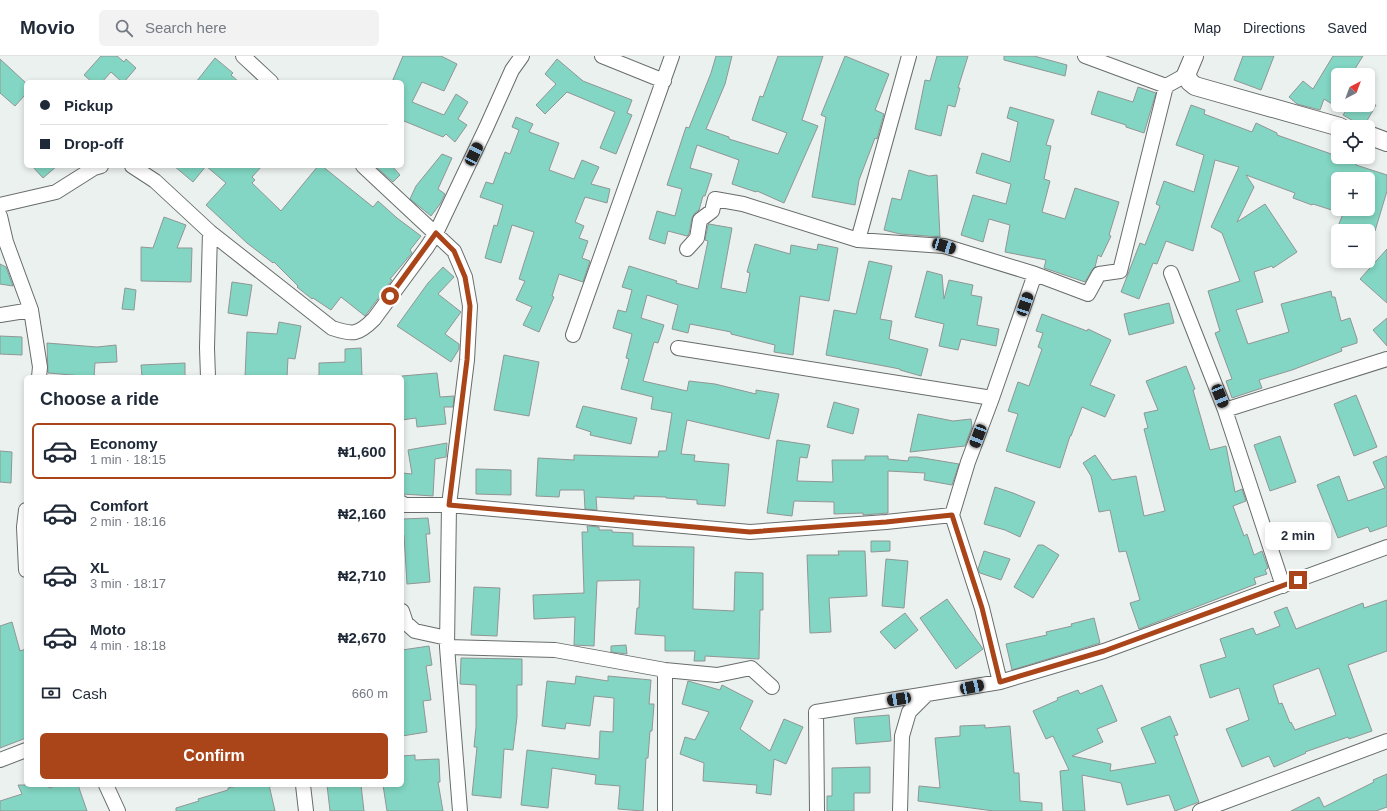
<!DOCTYPE html>
<meta charset="utf-8">
<style>
body{margin:0;font-family:Helvetica,sans-serif;background:#f2f2f3;color:#1f2937;height:100vh;display:flex;flex-direction:column;font-size:15px;white-space:nowrap}
*{box-sizing:border-box;margin:0}
p{font-size:13px;color:#747a83}
.icon{flex:none;width:22px;height:22px;fill:none;stroke:currentColor;stroke-width:2;stroke-linecap:round;stroke-linejoin:round}
.map{position:relative;flex:1;overflow:hidden}
.details{position:absolute;left:24px;top:319px;width:380px;height:412px;display:flex;flex-direction:column;background:#fff;border-radius:6px;box-shadow:0 2px 6px #0003}
.details>*{flex:none}
.top-card{position:absolute;left:24px;top:24px;width:380px;height:88px;border-radius:6px;box-shadow:0 2px 6px #0003;display:grid;align-content:center;height:88px;padding:0 16px;background:#fff}
.needle{width:26px;rotate:41deg}
.buttons{position:absolute;left:1331px;top:12px;display:grid;gap:8px}
.buttons a{display:grid;place-items:center;width:44px;height:44px;border-radius:6px;background:#fff;box-shadow:0 2px 6px #0003;font-size:20px}
.end{position:absolute;width:18px;height:18px;margin:-9px;border:5px solid #aa4419;background:#fff;box-shadow:0 0 0 2px #fff}
.from{border-radius:50%}
.bubble{position:absolute;height:28px;border-radius:6px;background:#fff;box-shadow:0 2px 6px #0003;font-size:13px;font-weight:600;line-height:28px;text-align:center}
.car{position:absolute;width:12px;height:24px;margin:-12px -6px;border-radius:5px;box-shadow:0 0 3px 1px #0007;background:linear-gradient(#222 24%,#8ab4d8 0 40%,#222 0 76%,#8ab4d8 0 86%,#222 0)}
.top-card b{display:flex;align-items:center;gap:14px;height:38px;font-size:15px}
.top-card b+b{border-top:1px solid #e0e1e3}
.top-card i{width:10px;height:10px;background:#1f2937}
ul{padding:0;list-style:none}
li{display:flex;align-items:center;gap:12px;height:56px;margin:0 8px 6px;padding:0 8px;border:2px solid transparent;border-radius:6px}
li div{flex:1}
li b{display:block;font-size:15px}
li em{font-style:normal;font-weight:600}
li.on{border-color:#aa4419}
li>.icon{width:36px;height:36px;stroke-width:1.5}
h2{padding:0 16px;font-size:18px;line-height:48px}
.pay{display:flex;align-items:center;gap:10px;height:44px;padding:0 16px;font-size:15px}
.pay p{margin-inline-start:auto}
.primary-button{display:flex;gap:8px;margin-top:auto;padding:8px 16px}
.primary-button a{flex:1;height:46px;border-radius:6px;background:#aa4419;color:#fff;font-size:16px;font-weight:600;line-height:46px;text-align:center}
header{display:flex;align-items:center;gap:24px;box-sizing:border-box;height:56px;padding:0 20px;background:#fff;border-bottom:1px solid #e0e1e3}
header strong{font-size:19px}
nav{display:flex;gap:22px;margin-inline-start:auto;font-size:14px}
.search{width:280px;height:36px;background:#f2f2f3;display:flex;align-items:center;gap:10px;box-sizing:border-box;padding:0 14px;border-radius:6px;color:#747a83;font-size:15px}
.map>svg:first-child{display:block}
</style>
<header>
<strong>Movio</strong>
<div class="search"><svg class="icon" aria-label="search" viewBox="0 0 24 24"><circle cx="10" cy="10" r="6"/><path d="M15 15l6 6"/></svg>Search here</div>
<nav><a>Map</a><a>Directions</a><a>Saved</a></nav>
</header>
<div class="map">
<svg width="1387" height="755" viewBox="0 0 1387 755">
<rect width="100%" height="100%" fill="#ebf1ef"/>
<path fill="#82d6c3" stroke="#919695" fill-rule="evenodd" d="M101 0H117L124 6 126 3 136 12 124 26H122L111 16 102 26H92L84 19Z
M403 0H441L457 8 444 35 422 26 412 46 444 59 456 38 468 46 458 63 467 69 455 86 446 78 443 81 404 65 402 69V26H392Z
M716 0H732L725 28 706 73 729 81V83L778 98 787 77 752 64 760 40 763 41 778 0H823L802 64 818 70 784 147 757 135 756 136 732 128 739 104 697 89 690 112 712 118 705 140H703L699 154 695 157 692 162 689 178 687 180 668 175 665 188 649 183 657 155 675 160 682 133 667 129 686 71 689 72 711 17Z
M845 0 889 18 875 54 884 58 877 83 875 82 859 124 855 149 812 141 826 61 821 59Z
M937 0H968L958 32H960L955 51 948 49 941 80 915 73 925 24 930 25Z
M1004 0H1034L1067 9 1065 20 1004 4Z
M1243 0H1274L1261 34 1234 24Z
M1333 0H1363L1351 19H1338V49H1376L1364 70H1362L1343 59 1345 56 1324 43 1320 54 1297 48 1289 41 1303 25 1313 33Z
M215 2 233 17 231 19 239 26H196Z
M0 3 26 27V38L15 50 0 37Z
M557 3 583 25 632 44 627 57 632 59 616 98 600 92 615 56 567 36 545 58 536 49 556 28 545 18Z
M1138 31 1156 37 1144 77 1126 71V69L1091 58 1098 35 1133 46Z
M1191 49 1205 54 1204 58 1252 76 1256 67 1277 77V79L1357 107 1356 109 1387 119V135L1375 175H1336L1345 153H1368V123H1338V156L1313 148 1312 149 1293 142 1295 137 1246 119 1254 131 1237 166 1265 148 1297 196 1273 212 1272 210 1254 216 1263 246 1236 254 1248 288 1289 276 1281 248 1331 235 1332 241H1335L1341 265 1350 262 1357 283V287L1341 292 1342 295 1292 314 1259 324 1262 332 1232 342 1226 325 1232 323 1215 277 1220 275 1208 235 1240 225 1222 177 1211 171 1239 111 1215 104 1193 195 1166 185 1157 208 1153 207 1139 243 1121 236 1140 187 1145 189 1160 150 1156 148 1164 125 1194 136 1204 99 1176 89Z
M1010 51 1054 64 1046 89 1051 90 1044 123 1050 125 1042 156 1065 163 1075 132 1119 146 1109 179 1111 180 1101 201 1098 199 1095 211 1092 214 1085 226 1044 212 1046 204 1005 196 1010 169 989 163 983 186 961 179 973 139 1006 148 1011 128 976 117 982 97 1010 106 1018 66 1007 62Z
M516 61 533 68 529 76 559 87 549 114 574 123 582 104 599 111 591 128 610 133 607 147 585 141 575 166 584 170 579 182 588 185 582 202 590 205 583 226 559 218 552 240 554 241 539 276 523 269 532 251 516 244 525 225 519 223 534 176 512 169 501 207 485 202 494 169 497 170 503 149 480 141 486 126 493 128 505 96 510 98 519 74 512 71Z
M442 98 452 102 438 133 445 138 440 148 431 160 410 143 416 130Z
M32 110H57L43 122Z
M174 110H262L252 121 255 124 252 127 281 155 318 110H322L373 151 378 145 397 162 421 180 410 194 412 197 390 223 392 224 365 260 341 241 331 254 313 242 312 243 297 231 298 230 274 206 273 207 247 187 206 149 226 127 206 110 193 126Z
M375 110H392L400 119 393 126Z
M909 114 929 120 937 119 940 181 900 178 884 174 892 142 901 144Z
M164 161 186 169 177 192H192L191 226 141 225V191L153 192Z
M709 168 732 172 721 232 746 237 750 217 747 216 755 188 790 198 791 189 817 194 818 188 838 192 829 245 800 240 793 299 774 296 775 289 731 278V276L690 268 688 277 672 273 678 249 647 239 641 262 664 269 658 287 654 286 643 325 687 335 689 325 715 328 756 338V334L779 338 769 383 687 364 681 398 695 399 694 405 729 408 725 450 697 448V444L666 442V441L634 440V443L596 441 597 454 585 453 584 434H560L559 441 536 440 538 402 574 404V399L658 401 659 395H666L672 357 651 353 653 341 621 333 629 303 626 302 632 278 613 272 618 254 626 256 632 234 622 231 629 210 677 225 676 227 698 233 708 185 705 184 708 169Z
M1387 193V247L1360 223Z
M869 205 892 210 880 263 892 265 889 283 928 293 921 320 900 314V313L826 299 834 254 856 258Z
M0 208 6 211 13 230 0 228Z
M443 211 454 221 438 238 461 256 445 278 459 288V293L451 306 397 270 428 227Z
M927 215 942 219 944 243 949 224 973 229 971 239 982 241 977 269 999 273 996 290 961 283 958 294 939 290 944 268 915 261Z
M232 226 252 229 247 260 228 257Z
M125 232 136 234 134 254 122 253Z
M1169 247 1174 267 1129 279 1124 258Z
M1042 258 1087 275 1088 273 1111 284 1090 329 1115 339 1105 361 1082 351 1071 380H1070L1060 412 1006 395 1018 358 1008 355 1018 326 1029 330 1042 293 1038 291 1043 277 1036 275Z
M1387 262V290L1373 274Z
M279 266 301 270 295 303 288 302 287 321H245L247 276 277 278Z
M0 280 22 281V299L0 298Z
M47 287 97 291 116 289 117 306 95 307 94 321 48 317Z
M361 292 362 321H319V307L345 306V293Z
M504 299 539 306 529 360 494 354Z
M185 307V321H142L141 309Z
M1186 310 1195 333 1193 334 1210 394 1226 390 1235 436 1242 433 1246 445 1233 450 1244 480 1247 478 1254 499 1262 495 1268 512 1265 514 1267 518 1254 522 1256 528 1139 573 1130 547 1140 544 1126 495 1119 496 1110 454 1099 456 1091 420 1083 407 1095 399 1112 424 1136 420 1144 460 1165 455 1144 373 1148 372 1144 357 1158 354 1146 325Z
M437 317 440 341 454 340 453 351H444L446 368 417 371 416 362 402 364V320Z
M1356 339 1377 391 1354 400 1334 348Z
M834 346 859 353 853 378 827 371Z
M583 350 637 362 631 388 590 379 591 376 576 371Z
M918 358 953 365 971 363 972 371 965 390 910 396Z
M1280 380 1296 426 1270 435 1254 389Z
M777 384 810 389 807 402 800 401 797 425 833 426 832 404H865V400H888V403L908 405 909 401H917L959 408 952 429 924 424 925 417 888 415V457L863 459V457L834 458V446L794 445 792 460 767 457Z
M447 387 446 401 435 403 433 440 402 438V417L412 418 408 394Z
M0 395 12 396 11 427 0 426Z
M1387 400V470L1370 476 1368 471 1338 482 1317 429 1339 420 1348 445 1385 432 1373 406Z
M476 413 511 414V439L476 438Z
M995 431 1013 437 1035 446 1020 481 1005 474 984 468Z
M428 462 430 478H426L430 526 407 528 404 479H402V463Z
M587 470 599 471V474H612V476L633 477V490L694 491 693 553 734 555 735 516 763 517V554H760L759 603 705 600V605H694L695 595H665V580L635 578 637 552H639L640 524 597 525 594 590 574 589 575 561 534 563 533 539 584 537 582 476H588Z
M871 485H890V495L871 496Z
M1038 489H1043L1059 499 1033 542 1014 531Z
M838 495H865L867 540 829 542 831 576 810 577 807 499H839Z
M984 495 1010 503 1001 524 980 517 978 513Z
M886 503 908 505 904 552 882 550Z
M474 531 500 532 497 580 471 579Z
M947 543 983 593 956 613 920 562Z
M1387 544V595L1348 609 1372 675 1349 683 1348 681 1305 696 1306 697 1274 711 1269 700 1242 711 1226 673 1249 664 1239 632 1210 642 1200 609 1226 601 1220 583 1253 572 1256 579 1280 570 1274 556 1287 551 1296 573 1363 547 1364 552ZM1319 612 1336 659 1295 674 1291 666 1290 667 1282 647 1279 648 1273 629Z
M905 557 918 574 895 593 880 576Z
M1094 562 1100 587 1012 614 1006 588 1047 579 1046 576 1072 570 1071 568Z
M12 566 20 595 26 593V682L0 692V570Z
M626 589 627 598 611 596V590Z
M429 590 432 609 426 610 431 644 423 645 427 676 402 680V594Z
M461 602 522 603V629H517V661L513 694 504 693 501 742 472 739 477 691H474L476 671V629L460 628Z
M576 620 608 625V620L651 624 649 648H654L652 675H650L648 702H646L643 755 618 753 620 730 595 728 596 719 552 712 548 752 521 749 527 694 599 703 600 675 613 676 614 642 594 640 590 670 566 667 565 673 542 670 547 625 575 628Z
M688 625 720 634 722 629 753 645 740 673 770 695 784 663 803 671 786 708 774 703 771 739 756 737 757 729 703 725 704 707 680 698 685 681 695 684 709 656 682 648Z
M1102 629 1117 665 1097 673 1103 686 1072 700 1111 708 1110 715 1156 707 1141 672 1170 660 1178 679 1174 680 1199 746 1175 755 1169 739 1127 749 1121 727 1082 719 1085 755H1063L1060 715 1069 714 1053 680 1046 683 1033 655 1058 644 1057 642 1078 634 1080 638Z
M889 659 891 685 856 688 854 662Z
M985 669V672L1010 670 1014 717H1019L1020 745 1042 747V755H994L918 745 919 730 940 732 935 682 960 680V670Z
M415 699V704L439 703 440 726H438L443 755H387L383 729H402V700Z
M870 711V737H854V755H827V740H832V712Z
M1387 718V751L1376 755H1291L1319 741 1324 751 1374 726 1373 724Z
M18 729H48L49 732 58 729H78L87 755H0V745L22 738Z
M242 729H269L275 755H176V752L199 745 198 743 228 734V732Z
M327 729H361L364 755H330Z"/>
<g fill="none" stroke-linecap="round" stroke-linejoin="round">
<g stroke="#686d6b" stroke-width="16">
<path id="minor" d="M243 0 271 26
M602 0 664 25
M1085 0 1166 30 1186 19
M132 110 155 125 210 176 332 272C353 279 358 279 374 263L427 191 436 177 486 72 512 14 522 0
M363 110 454 195 465 221 470 250 467 304 449 449 447 591 460 755
M0 149 56 136 94 112 101 110
M0 160 6 186 31 254 40 311 39 321
M858 184 909 0
M687 193 697 182 700 164 712 155 715 143 743 148 858 184 944 190 1035 218 1088 238 1099 218 1120 215 1166 30
M1171 217 1225 354 1283 530
M0 259 31 254
M573 279 672 0
M678 292 992 342
M208 321 207 292 210 176
M1225 354 1387 303
M402 447 404 449H449L750 476 886 466 952 459
M26 454 24 471 26 514
M402 555 406 567 415 575 447 582
M447 591 555 594 665 614 717 619 751 612 772 631
M1000 626 982 552 952 459 968 406 992 342 1035 218
M0 704 26 694
M106 729 118 755
M303 729 306 755
M665 755V614
M817 755 816 656 927 638
M900 755 902 680 909 656 927 638 1000 626 1104 595 1387 491
M1200 755 1387 685"/>
</g>
<g stroke="#686d6b" stroke-width="20">
<path id="tertiary" d="M1194 0 1186 19 1190 26 1195 30 1340 71
M1368 79 1387 86"/>
</g>
<use href="#minor" stroke="#fff" stroke-width="14"/>
<use href="#tertiary" stroke="#fff" stroke-width="18"/>
</g>
<g fill="none" stroke-linecap="round" stroke-linejoin="round">
<path stroke="#aa4419" stroke-width="5" d="M390 240 436 177 454 195 465 221 470 250 467 304 449 449 750 476 886 466 952 459 982 552 1000 626 1104 595 1298 524"/>
</g>
</svg>
<div class="buttons">
<a><svg class="needle" viewBox="-14 -14 28 28"><path d="M0-13l5 13h-10z" fill="#e53935"/><path d="M0 13l5-13h-10z" fill="#747a83"/></svg></a>
<a><svg class="icon" aria-label="locate" viewBox="0 0 24 24"><circle cx="12" cy="12" r="6"/><path d="M12 2v4M12 18v4M2 12h4M18 12h4"/></svg></a>
<a>+</a>
<a>−</a>
</div>
<i class="end from" style="left:390px;top:240px"></i>
<i class="end" style="left:1298px;top:524px"></i>
<div class="bubble" style="left:1265px;top:466px;width:66px">2 min</div>
<i class="car" style="left:474px;top:98px;rotate:26deg"></i>
<i class="car" style="left:944px;top:190px;rotate:107deg"></i>
<i class="car" style="left:1025px;top:248px;rotate:19deg"></i>
<i class="car" style="left:1220px;top:340px;rotate:158deg"></i>
<i class="car" style="left:978px;top:380px;rotate:201deg"></i>
<i class="car" style="left:972px;top:631px;rotate:78deg"></i>
<i class="car" style="left:899px;top:643px;rotate:261deg"></i>
<div class="top-card">
<b><i class="from"></i>Pickup</b>
<b><i></i>Drop-off</b>
</div>
<section class="details">
<h2>Choose a ride</h2>
<ul>
<li class="on"><svg class="icon" aria-label="car" viewBox="0 0 24 24"><path d="M5 17H2v-5l4-1 3-4h7l3 4 3 1v5h-3M9 17h6M6 11h13"/><circle cx="7" cy="17" r="2"/><circle cx="17" cy="17" r="2"/></svg><div><b>Economy</b><p>1 min · 18:15</p></div><em>₦1,600</em></li>
<li><svg class="icon" aria-label="car" viewBox="0 0 24 24"><path d="M5 17H2v-5l4-1 3-4h7l3 4 3 1v5h-3M9 17h6M6 11h13"/><circle cx="7" cy="17" r="2"/><circle cx="17" cy="17" r="2"/></svg><div><b>Comfort</b><p>2 min · 18:16</p></div><em>₦2,160</em></li>
<li><svg class="icon" aria-label="car" viewBox="0 0 24 24"><path d="M5 17H2v-5l4-1 3-4h7l3 4 3 1v5h-3M9 17h6M6 11h13"/><circle cx="7" cy="17" r="2"/><circle cx="17" cy="17" r="2"/></svg><div><b>XL</b><p>3 min · 18:17</p></div><em>₦2,710</em></li>
<li><svg class="icon" aria-label="car" viewBox="0 0 24 24"><path d="M5 17H2v-5l4-1 3-4h7l3 4 3 1v5h-3M9 17h6M6 11h13"/><circle cx="7" cy="17" r="2"/><circle cx="17" cy="17" r="2"/></svg><div><b>Moto</b><p>4 min · 18:18</p></div><em>₦2,670</em></li>
</ul>
<div class="pay"><svg class="icon" aria-label="cash" viewBox="0 0 24 24"><path d="M3 7h18v10H3z"/><circle cx="12" cy="12" r="2"/></svg>Cash<p>660 m</p></div>
<div class="primary-button"><a>Confirm</a></div>
</section>
</div>
